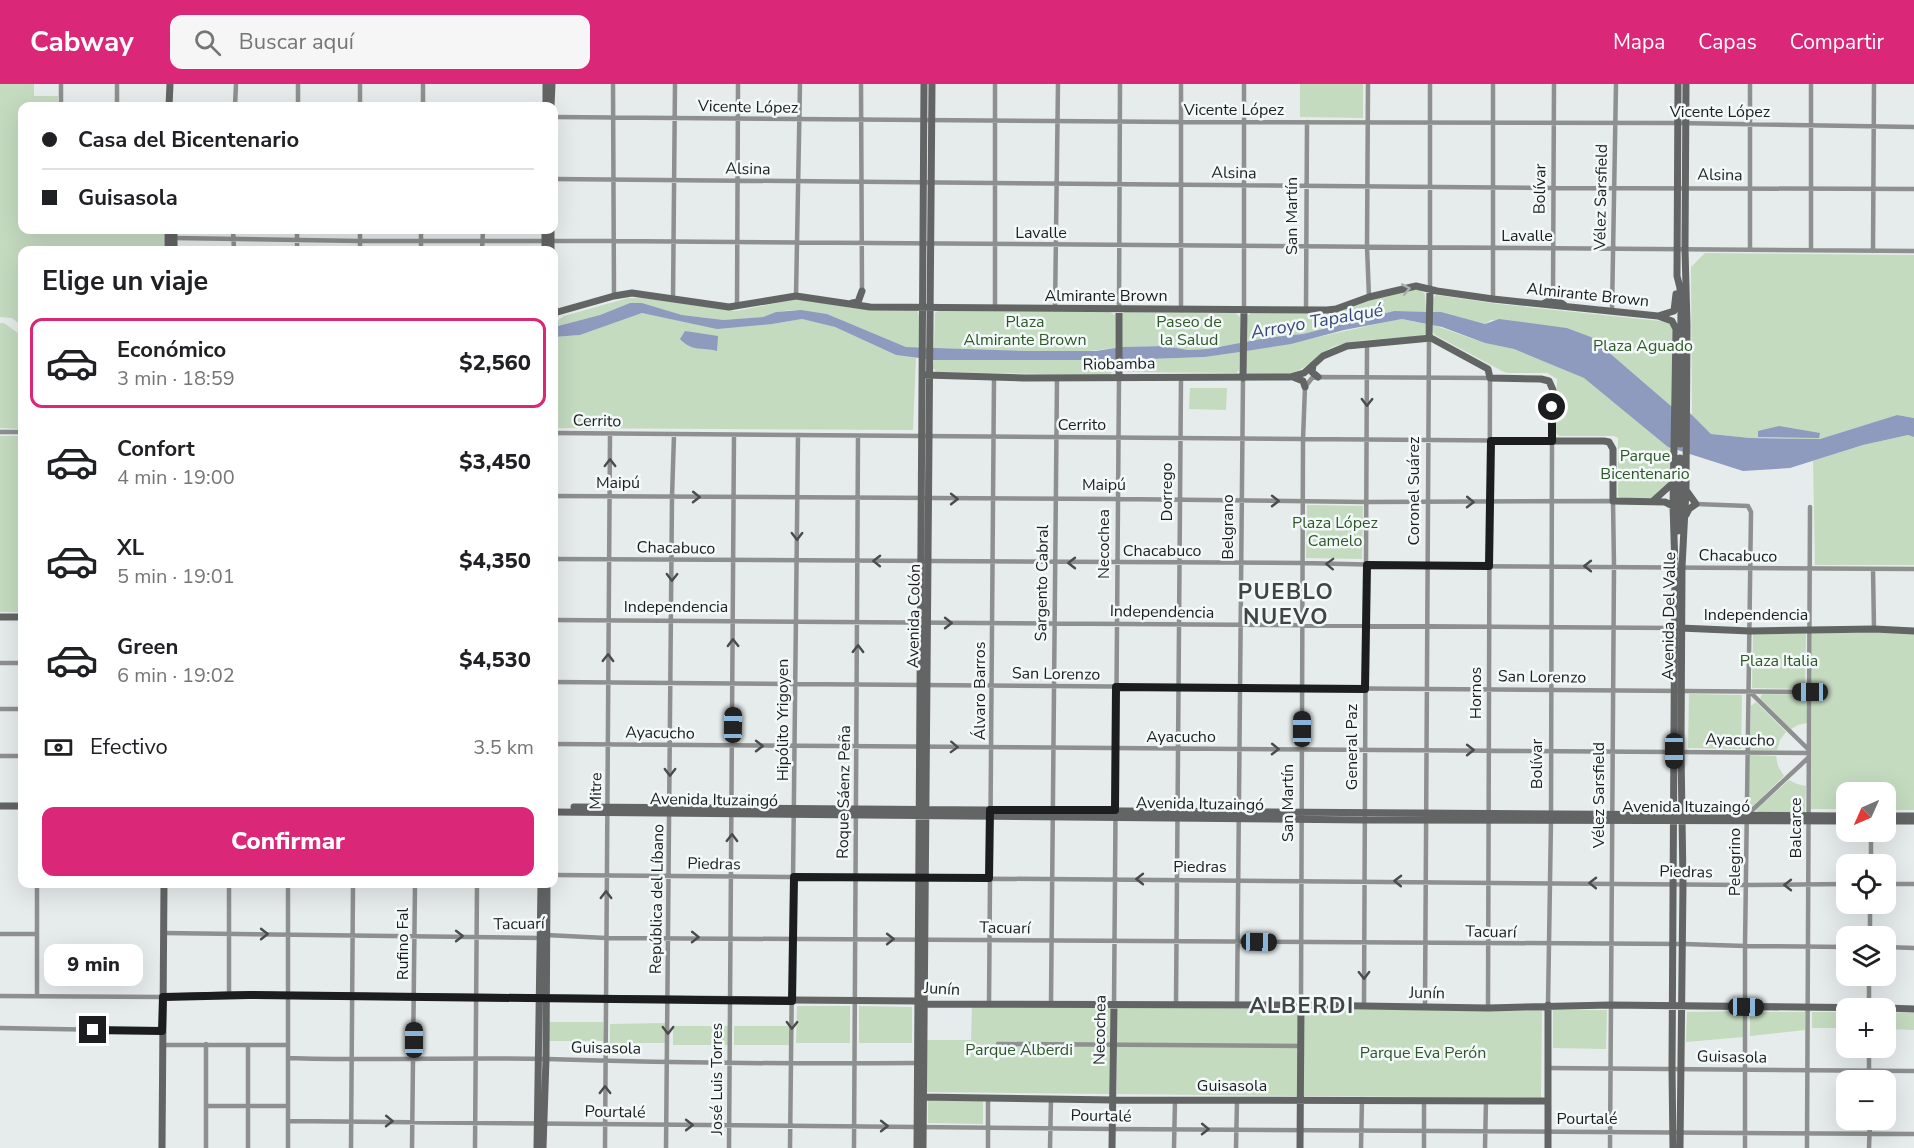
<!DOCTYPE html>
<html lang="es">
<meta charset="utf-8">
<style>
body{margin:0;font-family:"Nunito Sans",sans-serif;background:#f6f6f6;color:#202124;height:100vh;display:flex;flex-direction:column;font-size:22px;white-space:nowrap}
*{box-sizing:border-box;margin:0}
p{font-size:20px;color:#757577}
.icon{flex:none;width:33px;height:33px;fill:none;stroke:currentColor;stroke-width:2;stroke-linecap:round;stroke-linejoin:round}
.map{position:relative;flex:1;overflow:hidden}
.details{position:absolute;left:18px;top:162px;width:540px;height:642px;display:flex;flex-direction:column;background:#fff;border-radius:12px;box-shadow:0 6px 24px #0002}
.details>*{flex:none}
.guide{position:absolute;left:18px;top:18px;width:540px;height:132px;border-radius:12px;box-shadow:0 6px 24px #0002;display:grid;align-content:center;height:132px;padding:0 24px;background:#fff}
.needle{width:39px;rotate:225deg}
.buttons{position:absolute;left:1836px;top:698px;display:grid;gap:12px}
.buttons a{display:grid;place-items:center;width:60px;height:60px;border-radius:12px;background:#fff;box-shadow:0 6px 24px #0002;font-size:30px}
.end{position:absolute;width:27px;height:27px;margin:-14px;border:8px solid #1c1d1e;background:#fff;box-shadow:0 0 0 3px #fff}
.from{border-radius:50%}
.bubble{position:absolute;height:42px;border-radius:12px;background:#fff;box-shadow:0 6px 24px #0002;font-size:20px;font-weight:800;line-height:42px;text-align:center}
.car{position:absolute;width:18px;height:36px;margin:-18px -9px;border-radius:8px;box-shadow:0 0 4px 2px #0007;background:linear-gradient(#222 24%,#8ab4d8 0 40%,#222 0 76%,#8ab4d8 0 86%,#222 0)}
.guide b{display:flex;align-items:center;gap:21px;height:57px;font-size:22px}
.guide b+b{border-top:2px solid #e0e0e0}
.guide i{width:15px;height:15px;background:#202124}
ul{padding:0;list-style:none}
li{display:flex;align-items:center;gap:18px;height:90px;margin:0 12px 9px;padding:0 12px;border:3px solid transparent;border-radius:12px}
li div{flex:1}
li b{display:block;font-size:22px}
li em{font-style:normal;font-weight:800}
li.selected{border-color:#db2777}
li>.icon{width:54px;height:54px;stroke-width:1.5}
h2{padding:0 24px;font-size:27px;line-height:72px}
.pay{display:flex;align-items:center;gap:15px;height:66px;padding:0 24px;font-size:22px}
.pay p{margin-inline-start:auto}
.primary-button{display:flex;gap:12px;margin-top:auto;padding:12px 24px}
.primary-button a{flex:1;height:69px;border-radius:12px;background:#db2777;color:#fff;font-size:24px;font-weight:800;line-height:69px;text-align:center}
header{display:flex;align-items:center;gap:36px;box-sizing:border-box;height:84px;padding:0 30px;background:#db2777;color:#fff}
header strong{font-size:28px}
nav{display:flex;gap:33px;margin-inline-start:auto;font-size:21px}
.search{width:420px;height:54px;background:#f6f6f6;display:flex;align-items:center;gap:15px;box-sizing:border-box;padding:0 21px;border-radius:12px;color:#757577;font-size:22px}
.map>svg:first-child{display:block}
</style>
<header>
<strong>Cabway</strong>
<div class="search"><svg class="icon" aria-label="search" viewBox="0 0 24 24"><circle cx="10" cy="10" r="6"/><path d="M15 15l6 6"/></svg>Buscar aquí</div>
<nav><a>Mapa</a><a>Capas</a><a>Compartir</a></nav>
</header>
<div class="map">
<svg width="1914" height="1064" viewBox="0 0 1914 1064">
<rect width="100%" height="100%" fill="#e6ebeb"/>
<path fill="#c4dbc0" d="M0 0H34V12H58V22H22V146H164V166H22V242L12 234 0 233Z
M1300 0H1363V34L1300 33Z
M1705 169 1914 171V334L1897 331 1820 355 1750 354 1711 350 1692 331 1691 183Z
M1411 206H1420L1425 210 1426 227H1394L1303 250 1247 257V232L1252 228 1333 229 1366 217Z
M1436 211 1499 220 1670 238 1673 242 1671 322 1591 253 1567 244 1491 236 1485 240 1433 227V215Z
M628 214H642L736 227 797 215 859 225 917 226 919 231V263H906L827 230 791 226 776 228 763 233 723 236 682 231 642 219H630L600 231 554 243V239L564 232Z
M938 227 1110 228 1115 231V264C1057 273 993 266 934 264L935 229Z
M1124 228 1236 229 1240 233V259L1208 265 1188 266 1165 262 1122 263V230Z
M642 229 772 240 802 235 835 243 896 271 916 274 913 346 554 344V253L580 251Z
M1402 235 1426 240 1425 250 1418 253C1391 255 1364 254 1338 261 1321 266 1311 282 1295 288 1282 293 1262 290 1248 290L1246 287V267C1299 259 1350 245 1402 235Z
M0 239H4L22 252V345L0 344Z
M1433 241 1485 259 1514 265 1584 294 1672 365 1671 398 1654 414 1621 415 1618 412V354L1614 352H1559L1556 349 1557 295 1547 289H1507L1502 287 1435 251 1433 248Z
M1240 268 1239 286 1236 289 1125 288 1122 284V276L1205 273Z
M960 275 1115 276 1114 286 1109 291 937 288 933 284 934 276Z
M1190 304H1227L1226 326 1189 325Z
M1908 351 1914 353V481H1815L1813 377 1863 361Z
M0 352H22V528H0Z
M1307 421 1363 422 1362 475 1306 474Z
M1812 548 1914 549V726H1886V708H1846V725H1811Z
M1753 549 1806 550 1805 605 1752 604Z
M1689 610 1742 611 1741 665 1688 664Z
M1762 610 1807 611V639L1798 641 1791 645 1760 614Z
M1756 618 1786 648 1780 656 1777 666H1750L1751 622Z
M1750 671 1776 672 1778 682 1784 692 1753 722 1749 718Z
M1789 696 1797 700 1806 702 1805 729H1760L1756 726Z
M797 922H850V959H796Z
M859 922 912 923V959H859Z
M972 922 1111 923V1010L926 1008 927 956H971Z
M1117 923 1299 925 1298 1012 1117 1010Z
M1304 925 1542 927 1541 1014 1303 1012Z
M1553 926H1607L1606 965 1553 964Z
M1743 927V953L1686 958 1687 928Z
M1750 928H1805V946L1750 952Z
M1812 928H1846V944H1812Z
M1886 928 1914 929V946L1886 945Z
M548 938H603L604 957H549Z
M665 939V959H610V940Z
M673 942H728V961H673Z
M734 942H789V961H734Z
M928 1015H983V1040L928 1039Z"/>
<path fill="#8e9abe" d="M630 219H642L682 231 723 236 763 233 776 228 801 226 827 230 906 263 1026 267H1096L1122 263 1165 262 1188 266 1208 265 1266 254 1303 250 1394 227 1441 228 1485 240 1499 235 1567 244 1591 253 1671 322 1689 328 1711 350 1750 354 1820 355 1897 331 1914 334V353L1908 351 1863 361 1790 384 1743 387 1668 363 1584 294 1514 265 1485 259 1442 243 1402 235 1344 246 1291 260 1240 268 1205 273 1122 276H934L896 271 835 243 802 235 772 240 717 245 642 229 580 251 554 253V243L600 231Z
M685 247 718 252 717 267C702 263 692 268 680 255Z
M1779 342 1820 349 1819 354 1758 353V347Z"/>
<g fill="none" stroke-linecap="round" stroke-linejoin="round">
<path stroke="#8e908f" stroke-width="4.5" d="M117 0V22
M298 0V22
M360 0V22
M423 0V22
M613 0 614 212
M861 0 862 207
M995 0V225
M1244 0V226
M1368 0 1367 163 1369 213
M1430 0V205
M1493 0V215
M61 22V0
M235 22 236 0
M554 33 1181 38 1677 39 1914 43
M554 95 1553 104 1914 105
M233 146 234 166
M360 146V166
M174 154 360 157H613L1914 167
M1750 165V0
M297 166V146
M421 166V146
M482 166 483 146
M1811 166V0
M1873 167 1874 0
M1553 211 1554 0
M796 212 800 0
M673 215 675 0
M737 223 738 0
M1055 225 1058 0
M1119 225 1120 0
M1306 225 1307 38
M1181 226V0
M1612 227 1616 0
M0 348H22
M554 349 1552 357 1551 736 1548 921
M554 412 1117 415 1366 418 1613 417 1614 482 1610 1064
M1696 420 1748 422 1751 428 1745 862V1064
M554 475 1304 479 1427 482 1914 485
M1873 485 1874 545
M554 536 1675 544
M0 579H22
M554 598 1810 608
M1750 608 1809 666
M0 625H22
M554 660 1809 669
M0 672H22
M1747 731 1808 674
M1871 780V747
M554 791 1747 801 1846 800
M229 800V911
M288 800V1064
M1886 800H1914
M164 849 540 854 546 851 606 854 1683 860 1745 862 1846 863
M0 850H36
M1870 852V819
M1886 863 1914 864
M0 912 163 913
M37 912V800
M1051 920 1057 294
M1176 920 1181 293
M989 921 994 294
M1114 921 1119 293
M1301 921 1303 355 1305 303 1312 294 1318 293 1490 294 1488 924
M1237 922 1243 294
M1364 922 1367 260
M1425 923 1429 254
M1869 924V891
M0 944 162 947
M206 960V1064
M998 960 1301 962
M162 961H288
M248 961V1064
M1869 963V996
M288 974C374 977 460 973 547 975 670 979 794 980 918 979
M1549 984 1914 987
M206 1022H288
M289 1037 1112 1045 1914 1050
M351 1064 353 800
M412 1064 415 800
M475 1064 477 800
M605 1064 610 351
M666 1064 672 413 674 351
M729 1064 734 351
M790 1064 798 351
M854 1064 858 353
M988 1064V1013
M1050 1064 1051 1014
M1174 1064 1175 1016
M1236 1064 1237 1016
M1361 1064 1362 1015
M1424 1064V1016
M1485 1064 1486 1016
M1807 1064 1810 423
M1869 1064 1870 1035"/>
<path stroke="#636565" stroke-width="7" d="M1678 0 1677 192 1680 204 1681 222 1680 360
M169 22 170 0
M546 22V0
M551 22 552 0
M174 146V166
M551 146V166
M168 166V146
M545 166V146
M852 219 858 218 862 207
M1543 220 1549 217 1553 211 1555 215 1564 221
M1119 226V293
M554 229 614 212 632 209 729 223 796 212 870 223 1327 226 1336 225 1369 213 1416 202 1437 207 1493 215 1658 232 1672 237 1676 245 1673 422 1675 483
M1658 232 1674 227 1676 210
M1429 254 1430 205
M1313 281 1312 288 1318 293
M926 291 1024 294 1290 293 1304 289 1323 272 1347 262 1431 254 1488 285 1490 294 1541 295 1549 297 1553 306 1552 357H1604L1609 358 1613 365V417L1665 418 1673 422
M1293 293 1303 297 1305 303
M1243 294 1244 226
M1653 417 1674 398
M1686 431 1689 425 1696 420 1686 406
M1678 447 1680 374
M0 533H22
M1680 544 1750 547 1874 545 1914 547
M0 722H22
M574 723 1846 732
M554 728 1364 736 1846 737
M1886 732H1914
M1886 737H1914
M163 913 229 911 918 917 925 920 1301 921 1488 924 1610 921 1882 924
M1548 921V1064
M1886 924 1914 925
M921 1013 1113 1016 1548 1017
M162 1064 164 800
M537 1064 541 800
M543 1064 546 975 547 800
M917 1064 924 0
M923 1064 932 0
M1112 1064 1114 921
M1300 1064 1301 921
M1673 1064 1672 984 1675 479
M1680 1064 1683 799 1681 667 1682 483 1686 406 1687 241 1685 165 1686 0"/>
</g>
<defs><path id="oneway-chevron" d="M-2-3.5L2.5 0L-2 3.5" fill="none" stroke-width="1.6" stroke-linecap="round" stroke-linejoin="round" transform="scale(1.5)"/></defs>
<use stroke="#abaeaf" href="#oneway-chevron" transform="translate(1406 205) rotate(-11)"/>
<g stroke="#4a4b4b">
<use href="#oneway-chevron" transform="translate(1367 318) rotate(91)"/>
<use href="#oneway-chevron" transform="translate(610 379) rotate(-90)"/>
<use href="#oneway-chevron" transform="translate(696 413) rotate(1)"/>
<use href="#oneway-chevron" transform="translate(954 415)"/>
<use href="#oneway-chevron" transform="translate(1275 417)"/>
<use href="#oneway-chevron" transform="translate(1470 418) rotate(1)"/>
<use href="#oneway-chevron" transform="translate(797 452) rotate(90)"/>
<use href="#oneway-chevron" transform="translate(877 477) rotate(-179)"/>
<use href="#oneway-chevron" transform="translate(1072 479) rotate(180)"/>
<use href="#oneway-chevron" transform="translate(1330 480) rotate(-178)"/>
<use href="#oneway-chevron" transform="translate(1588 482) rotate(-180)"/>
<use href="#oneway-chevron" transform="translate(672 493) rotate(91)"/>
<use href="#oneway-chevron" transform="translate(948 539)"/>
<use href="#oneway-chevron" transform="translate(733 559) rotate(-91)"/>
<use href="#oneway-chevron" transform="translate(858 565) rotate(-89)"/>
<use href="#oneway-chevron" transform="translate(608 574) rotate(-89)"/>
<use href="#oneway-chevron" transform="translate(759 662)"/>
<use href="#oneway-chevron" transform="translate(954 663) rotate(2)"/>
<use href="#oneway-chevron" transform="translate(1275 665) rotate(1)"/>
<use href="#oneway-chevron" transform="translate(1470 666)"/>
<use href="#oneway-chevron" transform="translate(670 688) rotate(90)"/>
<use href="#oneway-chevron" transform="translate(732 754) rotate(-89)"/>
<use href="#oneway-chevron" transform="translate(1140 795) rotate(-180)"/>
<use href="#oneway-chevron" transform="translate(1398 797) rotate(-179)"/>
<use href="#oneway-chevron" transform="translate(1593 799) rotate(-179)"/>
<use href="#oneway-chevron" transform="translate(1788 801) rotate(180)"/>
<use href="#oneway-chevron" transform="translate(606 811) rotate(-90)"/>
<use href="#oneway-chevron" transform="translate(264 850)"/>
<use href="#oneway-chevron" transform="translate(459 852)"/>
<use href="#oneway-chevron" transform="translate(695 853) rotate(1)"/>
<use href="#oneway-chevron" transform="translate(890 855)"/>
<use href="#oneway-chevron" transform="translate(1364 891) rotate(89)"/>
<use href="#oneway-chevron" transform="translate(792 941) rotate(91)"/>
<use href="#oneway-chevron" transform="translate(668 946) rotate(90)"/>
<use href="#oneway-chevron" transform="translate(605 1006) rotate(-90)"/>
<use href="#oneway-chevron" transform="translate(389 1037) rotate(1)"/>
<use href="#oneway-chevron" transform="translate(689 1041)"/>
<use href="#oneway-chevron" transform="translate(884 1042)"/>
<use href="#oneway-chevron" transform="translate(1205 1045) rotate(1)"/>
</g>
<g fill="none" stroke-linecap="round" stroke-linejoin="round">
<path stroke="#1c1d1e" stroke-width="8" d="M93 946 162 947 163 913 249 911 792 917 794 793 989 794 990 726H1115L1116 603 1365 605 1367 481 1489 482 1491 357H1552V323"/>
</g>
<g text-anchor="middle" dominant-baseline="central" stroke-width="5" stroke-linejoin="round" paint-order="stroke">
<g font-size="16" fill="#1c1d1e" stroke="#f3f8f9">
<text transform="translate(748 23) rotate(1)">Vicente López</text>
<text x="1234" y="26">Vicente López</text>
<text x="1720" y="28">Vicente López</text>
<text transform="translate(748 85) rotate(1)">Alsina</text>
<text transform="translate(1234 89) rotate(1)">Alsina</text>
<text transform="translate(1720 91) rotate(1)">Alsina</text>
<text transform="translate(1540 105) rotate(-89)">Bolívar</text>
<text transform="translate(1601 113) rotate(-89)">Vélez Sarsfield</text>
<text transform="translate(1292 132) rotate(-90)">San Martín</text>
<text x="1041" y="149">Lavalle</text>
<text x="1527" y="152">Lavalle</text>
<text transform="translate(1588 211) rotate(6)">Almirante Brown</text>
<text x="1106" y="212">Almirante Brown</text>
<text transform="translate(1119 280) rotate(-1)">Riobamba</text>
<text transform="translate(597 337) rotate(1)">Cerrito</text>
<text x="1082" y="341">Cerrito</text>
<text x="618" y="399">Maipú</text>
<text x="1104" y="401">Maipú</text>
<text transform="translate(1414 407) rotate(-90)">Coronel Suárez</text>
<text transform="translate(1167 408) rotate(-90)">Dorrego</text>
<text transform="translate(1228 443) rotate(-90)">Belgrano</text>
<text transform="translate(1104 460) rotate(-90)">Necochea</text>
<text transform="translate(676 464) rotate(1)">Chacabuco</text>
<text x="1162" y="467">Chacabuco</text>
<text transform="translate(1738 472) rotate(1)">Chacabuco</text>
<text transform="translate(1042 499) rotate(-89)">Sargento Cabral</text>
<text x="676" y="523">Independencia</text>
<text transform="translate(1162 528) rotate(1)">Independencia</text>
<text x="1756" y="531">Independencia</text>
<text transform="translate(914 532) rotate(-89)">Avenida Colón</text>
<text transform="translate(1669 532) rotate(-89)">Avenida Del Valle</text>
<text transform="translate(1056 590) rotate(1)">San Lorenzo</text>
<text transform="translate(1542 593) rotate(1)">San Lorenzo</text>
<text transform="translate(980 607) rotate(-90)">Álvaro Barros</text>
<text transform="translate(1476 609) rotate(-90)">Hornos</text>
<text transform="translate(783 636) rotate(-90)">Hipólito Yrigoyen</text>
<text transform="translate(660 649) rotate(1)">Ayacucho</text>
<text x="1181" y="653">Ayacucho</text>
<text transform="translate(1740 656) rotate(1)">Ayacucho</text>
<text transform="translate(1352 663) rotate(-90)">General Paz</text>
<text transform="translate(1537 680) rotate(-90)">Bolívar</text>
<text transform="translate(596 707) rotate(-89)">Mitre</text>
<text transform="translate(844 708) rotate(-89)">Roque Sáenz Peña</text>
<text transform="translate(1599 711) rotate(-90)">Vélez Sarsfield</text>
<text transform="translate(714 716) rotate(1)">Avenida Ituzaingó</text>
<text transform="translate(1288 719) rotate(-90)">San Martín</text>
<text transform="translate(1200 720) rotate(1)">Avenida Ituzaingó</text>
<text x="1686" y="723">Avenida Ituzaingó</text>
<text transform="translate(1796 744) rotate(-90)">Balcarce</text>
<text transform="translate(1735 778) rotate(-90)">Pelegrino</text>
<text transform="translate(714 780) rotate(1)">Piedras</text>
<text x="1200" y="783">Piedras</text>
<text transform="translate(1686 788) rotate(1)">Piedras</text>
<text transform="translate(657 815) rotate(-89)">República del Líbano</text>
<text transform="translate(519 840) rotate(-1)">Tacuarí</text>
<text transform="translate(1005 844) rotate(1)">Tacuarí</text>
<text transform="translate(1491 848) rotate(1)">Tacuarí</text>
<text transform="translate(403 860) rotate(-90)">Rufino Fal</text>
<text transform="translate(942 905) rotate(3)">Junín</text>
<text transform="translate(1427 909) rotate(1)">Junín</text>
<text transform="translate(1100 946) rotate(-89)">Necochea</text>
<text transform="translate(606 964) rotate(1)">Guisasola</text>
<text transform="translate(1732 973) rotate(1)">Guisasola</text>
<text transform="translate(717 995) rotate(-90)">José Luis Torres</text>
<text x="1232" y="1002">Guisasola</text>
<text transform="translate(615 1028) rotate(1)">Pourtalé</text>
<text transform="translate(1101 1032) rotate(1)">Pourtalé</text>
<text x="1587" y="1035">Pourtalé</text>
</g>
<g font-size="16" fill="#2f5729" stroke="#f3f8f9">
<text x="1025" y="238">Plaza<tspan x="1025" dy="18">Almirante Brown</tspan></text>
<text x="1189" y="238">Paseo de<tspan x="1189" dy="18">la Salud</tspan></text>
<text x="1643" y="262">Plaza Aguado</text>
<text x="1645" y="372">Parque<tspan x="1645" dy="18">Bicentenario</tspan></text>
<text x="1335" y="439">Plaza López<tspan x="1335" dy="18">Camelo</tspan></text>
<text x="1779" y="577">Plaza Italia</text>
<text x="1019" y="966">Parque Alberdi</text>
<text x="1423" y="969">Parque Eva Perón</text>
</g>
<g font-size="18" font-style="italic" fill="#394879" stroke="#f3f8f9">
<text transform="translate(1317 237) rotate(-10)">Arroyo Tapalqué</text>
</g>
<g font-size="22" font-weight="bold" letter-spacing="1.5" fill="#404445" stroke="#f3f8f9">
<text x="1286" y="508">PUEBLO<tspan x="1286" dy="25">NUEVO</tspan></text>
<text x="1302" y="922">ALBERDI</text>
</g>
</g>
</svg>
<div class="buttons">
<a><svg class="needle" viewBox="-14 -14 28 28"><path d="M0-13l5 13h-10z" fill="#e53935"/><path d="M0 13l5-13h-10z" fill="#757577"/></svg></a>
<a><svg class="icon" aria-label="locate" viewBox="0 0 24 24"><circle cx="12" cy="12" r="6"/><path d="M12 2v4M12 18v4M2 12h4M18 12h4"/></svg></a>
<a><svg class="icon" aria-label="layers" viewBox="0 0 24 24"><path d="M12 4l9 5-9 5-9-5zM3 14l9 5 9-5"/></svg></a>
<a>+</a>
<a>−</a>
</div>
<i class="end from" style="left:1552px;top:323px"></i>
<i class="end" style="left:93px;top:946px"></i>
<div class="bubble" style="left:44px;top:860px;width:99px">9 min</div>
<i class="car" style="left:1810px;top:608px;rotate:270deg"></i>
<i class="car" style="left:733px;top:641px;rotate:1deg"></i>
<i class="car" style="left:1302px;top:645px;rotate:0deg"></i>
<i class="car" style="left:1674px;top:667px;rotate:180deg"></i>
<i class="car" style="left:1259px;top:858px;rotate:91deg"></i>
<i class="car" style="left:1746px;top:923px;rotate:91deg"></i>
<i class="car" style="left:414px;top:956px;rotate:0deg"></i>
<div class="guide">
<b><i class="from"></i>Casa del Bicentenario</b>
<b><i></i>Guisasola</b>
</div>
<section class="details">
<h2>Elige un viaje</h2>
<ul>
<li class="selected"><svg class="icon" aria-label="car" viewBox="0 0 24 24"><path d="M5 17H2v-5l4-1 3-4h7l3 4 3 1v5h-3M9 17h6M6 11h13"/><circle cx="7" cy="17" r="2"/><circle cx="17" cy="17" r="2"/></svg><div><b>Económico</b><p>3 min · 18:59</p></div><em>$2,560</em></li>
<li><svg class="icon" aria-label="car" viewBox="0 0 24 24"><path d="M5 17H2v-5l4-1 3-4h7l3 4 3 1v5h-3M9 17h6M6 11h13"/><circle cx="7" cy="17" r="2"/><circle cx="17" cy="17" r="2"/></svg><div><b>Confort</b><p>4 min · 19:00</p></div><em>$3,450</em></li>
<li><svg class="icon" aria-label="car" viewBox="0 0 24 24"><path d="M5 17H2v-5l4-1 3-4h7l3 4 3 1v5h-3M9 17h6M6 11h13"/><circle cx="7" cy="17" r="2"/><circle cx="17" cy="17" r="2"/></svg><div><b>XL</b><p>5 min · 19:01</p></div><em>$4,350</em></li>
<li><svg class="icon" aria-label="car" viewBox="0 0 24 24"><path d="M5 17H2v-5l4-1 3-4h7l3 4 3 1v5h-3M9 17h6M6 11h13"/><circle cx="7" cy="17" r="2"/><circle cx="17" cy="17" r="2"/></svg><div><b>Green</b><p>6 min · 19:02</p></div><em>$4,530</em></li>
</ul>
<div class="pay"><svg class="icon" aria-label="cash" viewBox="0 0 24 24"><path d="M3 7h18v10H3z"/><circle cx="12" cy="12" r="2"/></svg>Efectivo<p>3.5 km</p></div>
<div class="primary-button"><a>Confirmar</a></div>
</section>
</div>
